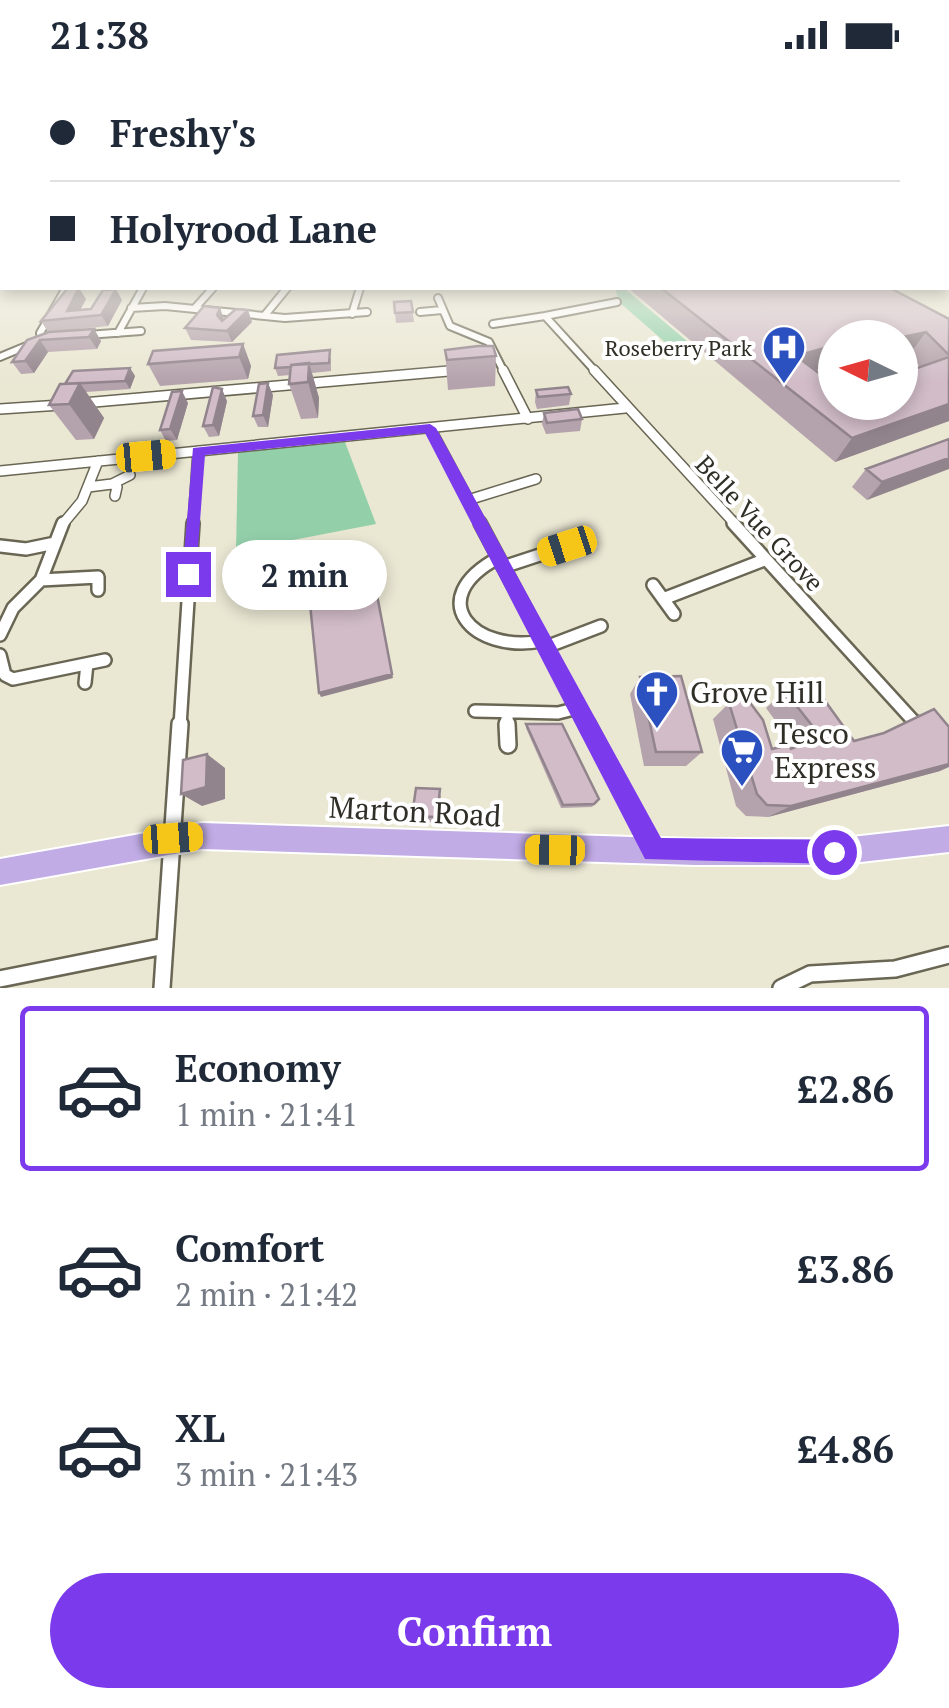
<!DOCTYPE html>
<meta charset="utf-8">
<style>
body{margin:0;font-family:"PT Serif",serif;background:#f2f2f3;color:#1f2937;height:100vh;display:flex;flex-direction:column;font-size:38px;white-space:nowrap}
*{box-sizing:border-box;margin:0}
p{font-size:32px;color:#747a83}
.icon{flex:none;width:55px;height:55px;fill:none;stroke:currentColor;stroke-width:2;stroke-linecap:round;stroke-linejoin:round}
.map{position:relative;height:918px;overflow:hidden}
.drawer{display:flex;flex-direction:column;background:#fff;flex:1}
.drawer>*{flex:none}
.banner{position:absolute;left:0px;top:0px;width:950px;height:220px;box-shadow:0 5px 15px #0003;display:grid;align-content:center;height:220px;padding:0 50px;background:#fff}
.needle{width:65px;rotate:275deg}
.tools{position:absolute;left:818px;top:250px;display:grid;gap:20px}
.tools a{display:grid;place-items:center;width:100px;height:100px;border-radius:50%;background:#fff;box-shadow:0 5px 15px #0003;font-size:50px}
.end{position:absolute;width:45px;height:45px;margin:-22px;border:12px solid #7c3aed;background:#fff;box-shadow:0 0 0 5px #fff}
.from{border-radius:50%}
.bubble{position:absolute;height:70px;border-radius:35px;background:#fff;box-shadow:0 5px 15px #0003;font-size:32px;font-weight:700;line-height:70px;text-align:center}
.car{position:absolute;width:30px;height:60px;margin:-30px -15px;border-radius:12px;box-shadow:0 0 8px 2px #0007;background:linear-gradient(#f5c518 24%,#345 0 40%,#f5c518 0 76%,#345 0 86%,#f5c518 0)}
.banner b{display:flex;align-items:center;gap:35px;height:95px;font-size:38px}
.banner b+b{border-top:2px solid #e0e1e3}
.banner i{width:25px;height:25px;background:#1f2937}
ul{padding:18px 0 0;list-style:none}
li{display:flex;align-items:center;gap:30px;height:165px;margin:0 20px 15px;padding:0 30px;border:5px solid transparent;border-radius:10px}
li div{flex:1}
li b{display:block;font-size:38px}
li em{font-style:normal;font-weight:700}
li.on{border-color:#7c3aed}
li>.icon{width:90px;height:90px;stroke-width:1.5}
.cta{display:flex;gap:20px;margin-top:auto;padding:20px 50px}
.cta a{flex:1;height:115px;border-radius:60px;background:#7c3aed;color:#fff;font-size:40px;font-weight:700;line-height:115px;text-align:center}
.status{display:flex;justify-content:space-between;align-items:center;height:70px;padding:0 50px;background:#fff;direction:ltr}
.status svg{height:28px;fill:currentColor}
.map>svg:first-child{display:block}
</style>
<div class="status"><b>21:38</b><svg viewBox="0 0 49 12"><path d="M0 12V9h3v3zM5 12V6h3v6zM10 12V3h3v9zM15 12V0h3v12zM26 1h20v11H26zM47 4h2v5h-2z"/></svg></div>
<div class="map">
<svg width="949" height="918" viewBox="0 0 949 918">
<rect width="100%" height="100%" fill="#eae7d3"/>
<path fill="#93d0aa" d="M615 218H624L700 282 681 286 619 232Z
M345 372 376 454 236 481 238 382Z"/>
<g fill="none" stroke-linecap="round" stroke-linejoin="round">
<g stroke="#696654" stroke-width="10">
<path id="street-far3" d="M0 191 2 186
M438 228 450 256 489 272 504 302
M131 238 165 236 285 248 367 242
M195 238 213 218
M420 242 442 240
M352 244 360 218
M265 245 287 218
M545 246 617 232
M493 254 545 246 596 302
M118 263 143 218
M87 265 141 261
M41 270 40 263 66 218
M0 287 31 274
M437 302 460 300"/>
</g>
<g stroke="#696654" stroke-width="12">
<path id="street-far2" d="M503 300 528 349
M594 300 736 455
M83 333 460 300
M0 339 61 335
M430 358 482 455
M0 401 625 338
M112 414 117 417 115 426
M88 417 112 414 130 405
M468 430 536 409
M62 455 82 431 98 391
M193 455 198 381"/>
</g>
<g stroke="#696654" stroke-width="16">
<path id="street-far1" d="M480 453 588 656
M733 453 918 656
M0 476 26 479 55 473
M498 488C422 529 473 584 542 571
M503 497 567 476
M41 510 98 507V520
M653 515 674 544
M663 529 764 490
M0 565 13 538 41 510 63 453
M546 577 601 556
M0 585 5 605 13 609 105 590
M85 613 87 594
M475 641 558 643 578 638
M507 643V656
M180 656 193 453"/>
</g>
<g stroke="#696654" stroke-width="20">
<path id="street" d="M507 654 508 675
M587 654 653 779
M916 654 919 657
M0 909 165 876
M162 918 180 654
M781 918 810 904 895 899 949 885"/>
</g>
<g stroke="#fff" stroke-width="4">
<path id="primary" d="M202 753 695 769H834L949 756V782L834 795H695L202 779 0 815V789Z"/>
</g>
<use href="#street-far3" stroke="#fff" stroke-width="6"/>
<use href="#street-far2" stroke="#fff" stroke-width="9"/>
<use href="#street-far1" stroke="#fff" stroke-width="11"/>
<use href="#street" stroke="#fff" stroke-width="15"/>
<use href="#primary" fill="#c1ace5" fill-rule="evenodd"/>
</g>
<path fill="#b4a2ac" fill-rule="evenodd" d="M628 218H899L896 221 949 249V351L835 392ZM835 268H900V287L909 285 920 297 835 332 815 300 823 298 828 302 835 300Z
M86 229 80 240 91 239 122 230 108 256 48 262 41 251Z
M411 231 414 252 396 253 394 232Z
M224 249 252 252 232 272 191 270 185 258Z
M94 259 101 271 97 279 48 282 34 303 21 304 12 292 49 262Z
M243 274 251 296 248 309 160 316 148 294Z
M445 280 496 286 495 316 448 320Z
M331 288V301L312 303 319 328 318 348 301 349 289 314 290 305 278 306 275 298Z
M130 298 135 306 130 319 86 322 104 348 94 369 76 370 49 335 60 314Z
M536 320 571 324 569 335 537 339 535 332Z
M273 325 268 357H258L253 346Z
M227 331 219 366 209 367 203 356Z
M188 333 177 370 166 371 160 360Z
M544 343 582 349 580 361 546 364 542 354Z
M949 369 867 430 852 417 866 399Z
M640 607 702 682 686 696H644L630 624Z
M785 621 854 671 940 701 768 747 746 746 736 736 713 649 729 633 772 679H791L795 677 766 638Z
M526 654 599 729 592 737 561 738 526 658Z
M441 725 438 753 415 751 412 746Z"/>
<path fill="#92848c" d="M79 218 86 229 76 248 67 241Z
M116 219 122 230 108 256 101 245Z
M220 238 224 249 221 257 217 245Z
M248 240 252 252 232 272 227 261Z
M94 259 101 271 97 279 89 267Z
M926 262 909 285 900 287V268Z
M40 270 48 282 34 303 25 291Z
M243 274 251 296 248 309 239 287Z
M835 275V278L823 298 784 310 796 286Z
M835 291V300L828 302Z
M309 293 319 328 318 348 308 312Z
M130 298 135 306 130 319 125 311Z
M80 313 104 348 94 369 69 334Z
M268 313 273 325 268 357 263 345Z
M222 319 227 331 219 366 213 355Z
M182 321 188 333 177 370 170 359Z
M949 334V351L835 392 852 368Z
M949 388V399L867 430 882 412Z
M269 481 278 497 279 528 248 535 238 519Z
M374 509 393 608 321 627 319 623Z
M207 684 225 698V729L202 736 181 724Z
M949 694V697L940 701 768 747 791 736Z"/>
<path fill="#d1bcc8" stroke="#92848c" stroke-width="2.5" d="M79 218 67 241 91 239 103 220 116 219 101 245 41 251 67 219Z
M661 218H890L949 249V285L926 262 898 268H835V275L796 286 835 315V332H900V304L949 287V334L852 368Z
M411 231 413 242 395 243 394 232Z
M204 236 220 238 217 245 222 251 236 239 248 240 227 261 185 258Z
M94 259 89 267 40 270 25 291 12 292 27 270 49 262Z
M243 274 239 287 148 294 153 281Z
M478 276H493L496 286 447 290 445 280Z
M330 280 329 293 291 295V297L275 298 277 285Z
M309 293 308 312 289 314 291 295Z
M130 298 125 311 65 314 73 301Z
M80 313 69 334 49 335 60 314Z
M268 313 263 345 253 346 259 314Z
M213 317 222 319 213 355 203 356Z
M568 317 571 324 538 327 536 320Z
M182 321 170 359 160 360 172 322Z
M578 339 582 349 547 353 544 343Z
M949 369V388L882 412 866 399Z
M269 481 271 512 238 519V488Z
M374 509 392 604 319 623 309 524Z
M681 606 702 682H656L640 607Z
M810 610 854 671 884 663 934 639 949 657V694L791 736 767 735 757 724 729 633 745 626 763 650 772 679 789 675 791 679 821 667 785 621Z
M526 654H562L599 729 594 734 563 735Z
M207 684 206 717 181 724 183 690Z
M416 718 440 719 437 747 412 746Z"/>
<linearGradient id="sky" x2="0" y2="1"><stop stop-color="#88b7ed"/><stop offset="0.59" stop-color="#f6f4eb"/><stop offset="1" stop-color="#f6f4eb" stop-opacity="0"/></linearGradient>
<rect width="949" height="312" fill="url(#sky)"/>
<path fill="#7c3aed" d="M430 354 436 358 661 768 834 770 843 774 846 782 843 791 834 794 645 789 425 363 205 385 196 504 188 511 182 509 193 378Z"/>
<defs>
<g id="hospital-pin" transform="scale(2.25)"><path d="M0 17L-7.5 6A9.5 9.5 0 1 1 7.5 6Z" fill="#2b51c0" stroke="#fff"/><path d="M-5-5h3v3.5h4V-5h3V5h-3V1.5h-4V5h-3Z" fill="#fff"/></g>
<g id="church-pin" transform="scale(2.25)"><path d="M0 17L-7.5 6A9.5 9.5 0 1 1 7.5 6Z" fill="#2b51c0" stroke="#fff"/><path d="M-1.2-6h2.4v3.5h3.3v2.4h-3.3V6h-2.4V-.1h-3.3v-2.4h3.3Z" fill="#fff"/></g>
<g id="supermarket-pin" transform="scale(2.25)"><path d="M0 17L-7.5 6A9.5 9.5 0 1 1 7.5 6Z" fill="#2b51c0" stroke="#fff"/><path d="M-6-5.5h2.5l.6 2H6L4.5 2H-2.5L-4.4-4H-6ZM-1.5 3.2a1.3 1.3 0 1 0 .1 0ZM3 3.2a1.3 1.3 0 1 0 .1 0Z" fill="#fff"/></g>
</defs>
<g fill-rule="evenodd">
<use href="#hospital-pin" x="784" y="277"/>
<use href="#church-pin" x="657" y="622"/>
<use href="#supermarket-pin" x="742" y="680"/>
</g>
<g text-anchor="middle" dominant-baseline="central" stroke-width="8" stroke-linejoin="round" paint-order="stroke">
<g font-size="22" fill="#302f27" stroke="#fff" text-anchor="end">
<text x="752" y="277">Roseberry Park</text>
</g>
<g font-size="25" fill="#302f27" stroke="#fff">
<text transform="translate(760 453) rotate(47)">Belle Vue Grove</text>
</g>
<g font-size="30" fill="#302f27" stroke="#fff" text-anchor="start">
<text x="690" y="622">Grove Hill</text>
<text x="774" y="663">Tesco<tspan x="774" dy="34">Express</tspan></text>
</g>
<g font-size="30" fill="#302f27" stroke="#fff">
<text transform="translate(415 741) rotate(3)">Marton Road</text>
</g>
</g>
</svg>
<div class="tools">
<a><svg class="needle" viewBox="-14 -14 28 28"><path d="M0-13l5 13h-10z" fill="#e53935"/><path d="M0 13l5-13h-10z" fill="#747a83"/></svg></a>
</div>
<i class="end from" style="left:834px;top:782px"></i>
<i class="end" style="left:188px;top:504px"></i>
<div class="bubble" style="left:222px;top:470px;width:165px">2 min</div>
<i class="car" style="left:146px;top:386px;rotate:85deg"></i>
<i class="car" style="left:567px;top:476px;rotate:252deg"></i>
<i class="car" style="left:173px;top:768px;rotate:86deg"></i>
<i class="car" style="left:555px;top:780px;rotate:271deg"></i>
<div class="banner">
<b><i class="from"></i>Freshy's</b>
<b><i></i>Holyrood Lane</b>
</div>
</div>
<section class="drawer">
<ul>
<li class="on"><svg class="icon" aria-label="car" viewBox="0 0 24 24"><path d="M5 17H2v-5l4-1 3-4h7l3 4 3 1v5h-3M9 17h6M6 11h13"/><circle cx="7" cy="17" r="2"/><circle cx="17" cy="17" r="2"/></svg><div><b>Economy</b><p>1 min · 21:41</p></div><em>£2.86</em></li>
<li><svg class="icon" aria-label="car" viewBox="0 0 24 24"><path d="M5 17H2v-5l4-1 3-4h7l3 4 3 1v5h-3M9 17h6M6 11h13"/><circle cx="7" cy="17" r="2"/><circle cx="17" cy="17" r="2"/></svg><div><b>Comfort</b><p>2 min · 21:42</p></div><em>£3.86</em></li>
<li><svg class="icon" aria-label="car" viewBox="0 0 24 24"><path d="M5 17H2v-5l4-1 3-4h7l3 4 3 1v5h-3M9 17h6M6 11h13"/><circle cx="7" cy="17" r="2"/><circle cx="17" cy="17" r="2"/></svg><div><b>XL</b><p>3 min · 21:43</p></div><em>£4.86</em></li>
</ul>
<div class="cta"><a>Confirm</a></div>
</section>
